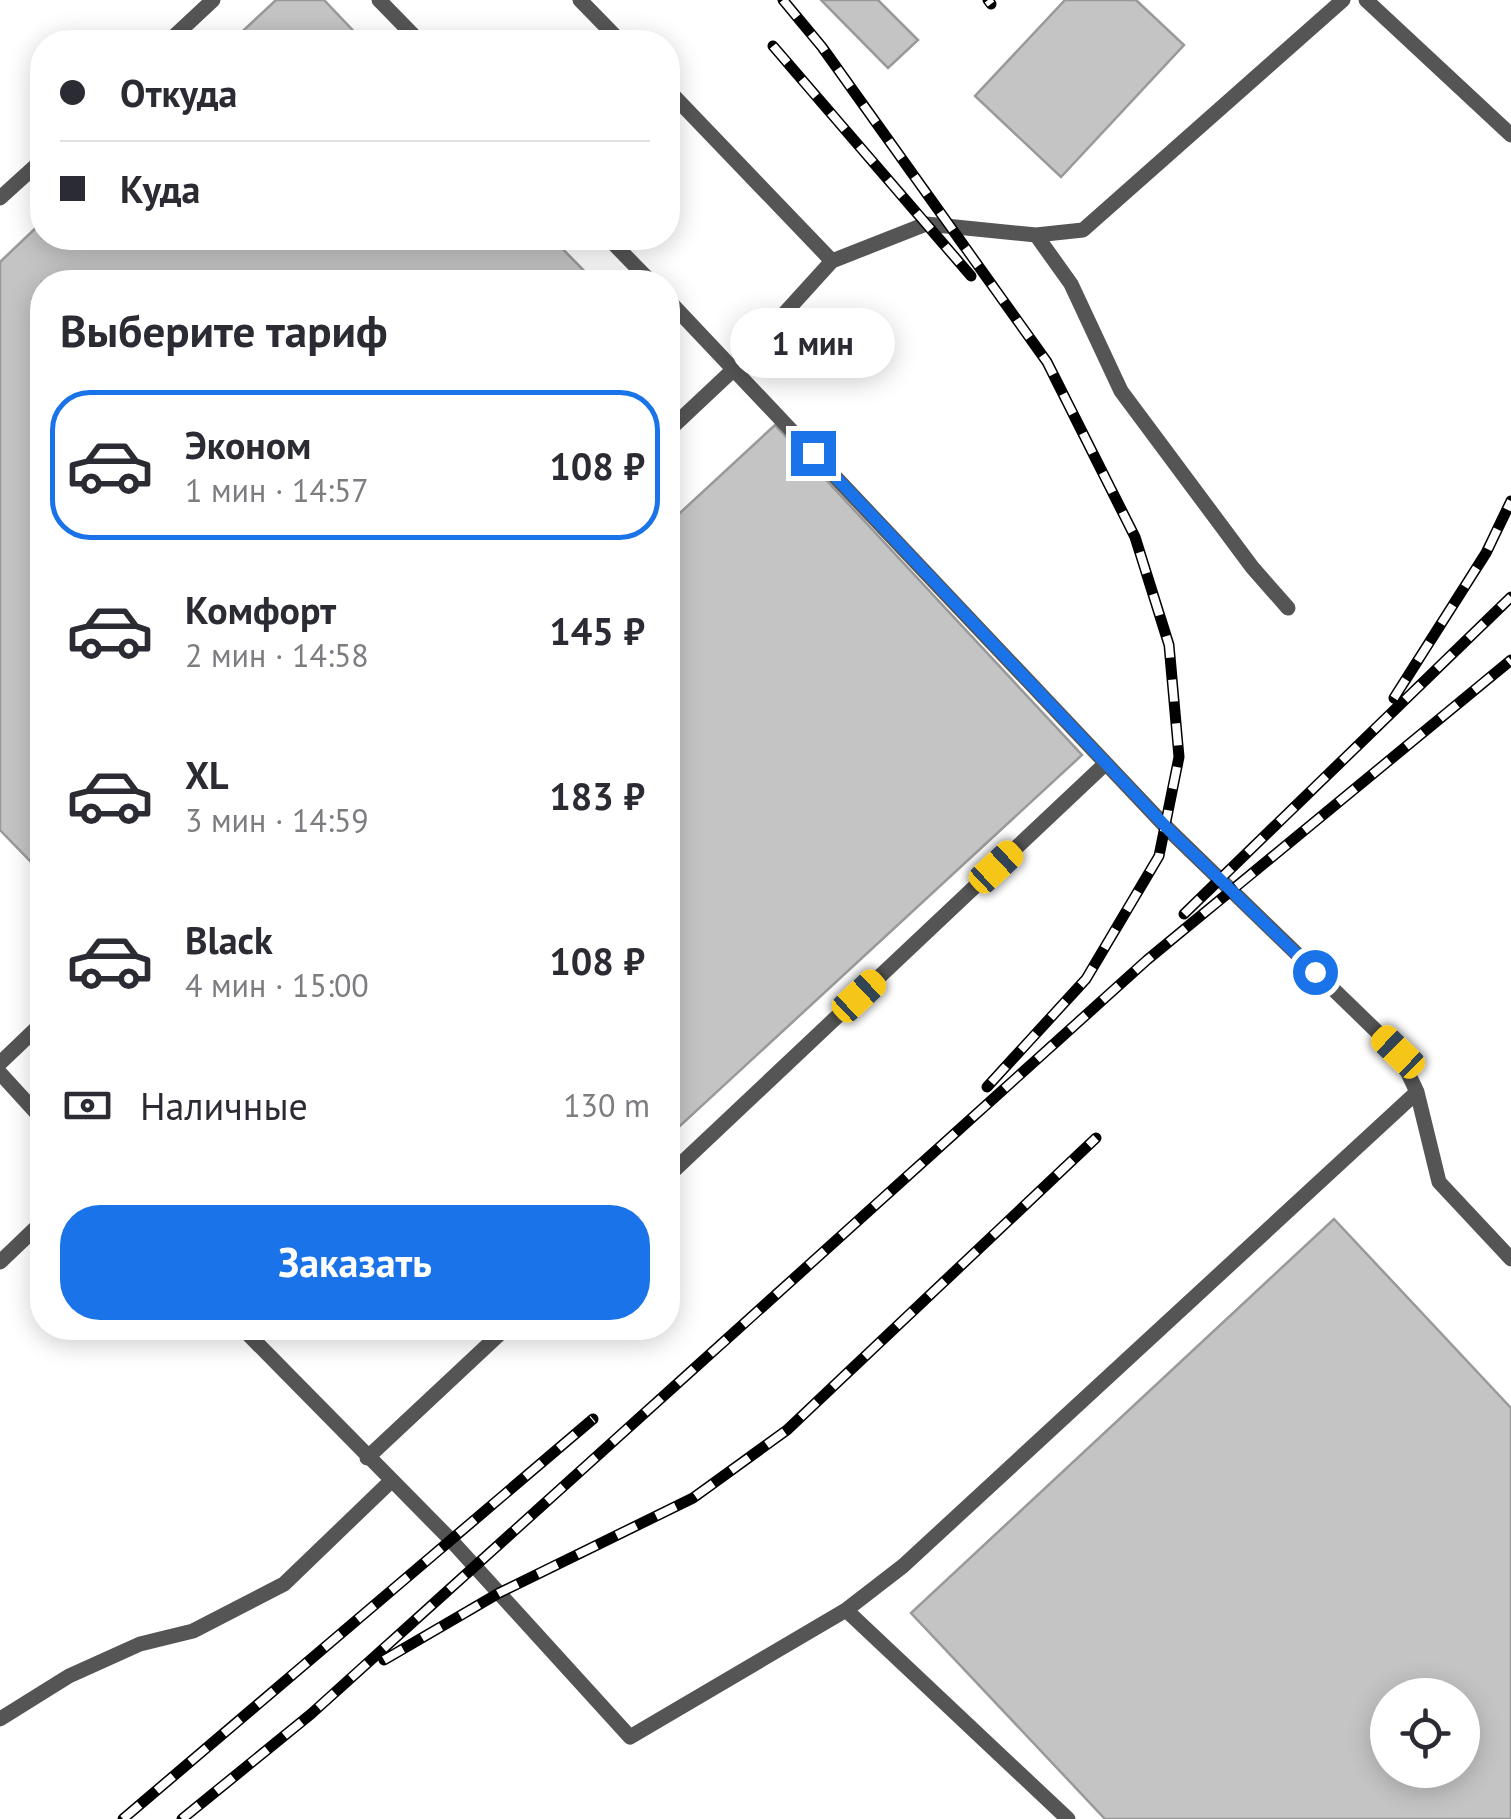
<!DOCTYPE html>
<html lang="ru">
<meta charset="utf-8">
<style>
body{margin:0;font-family:"PT Sans",sans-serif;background:#f7f7f7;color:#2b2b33;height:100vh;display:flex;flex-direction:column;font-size:38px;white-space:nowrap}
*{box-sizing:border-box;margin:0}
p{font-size:32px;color:#7c7c81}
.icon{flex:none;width:55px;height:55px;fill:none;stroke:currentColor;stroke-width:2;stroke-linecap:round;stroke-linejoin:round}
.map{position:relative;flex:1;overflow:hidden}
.drawer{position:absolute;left:30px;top:270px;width:650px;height:1070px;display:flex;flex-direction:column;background:#fff;border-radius:40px;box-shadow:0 5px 25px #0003}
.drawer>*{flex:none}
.hud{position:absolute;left:30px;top:30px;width:650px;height:220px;border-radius:40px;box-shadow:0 5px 25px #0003;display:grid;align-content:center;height:220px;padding:0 30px;background:#fff}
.controls{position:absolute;left:1370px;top:1678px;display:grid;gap:20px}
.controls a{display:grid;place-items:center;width:110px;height:110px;border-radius:50%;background:#fff;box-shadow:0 5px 25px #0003;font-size:50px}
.end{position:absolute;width:45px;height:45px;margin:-22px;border:12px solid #1a73e8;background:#fff;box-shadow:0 0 0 5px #fff}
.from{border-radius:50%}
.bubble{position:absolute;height:70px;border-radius:35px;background:#fff;box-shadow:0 5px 25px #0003;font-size:32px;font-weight:700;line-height:70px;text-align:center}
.car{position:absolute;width:30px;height:60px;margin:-30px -15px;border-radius:12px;box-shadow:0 0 8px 2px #0007;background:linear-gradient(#f5c518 24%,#345 0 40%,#f5c518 0 76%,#345 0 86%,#f5c518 0)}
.hud b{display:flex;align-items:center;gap:35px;height:95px;font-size:38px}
.hud b+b{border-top:2px solid #e1e1e2}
.hud i{width:25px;height:25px;background:#2b2b33}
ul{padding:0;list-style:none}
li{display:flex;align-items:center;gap:30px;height:150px;margin:0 20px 15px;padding:0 10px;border:5px solid transparent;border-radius:40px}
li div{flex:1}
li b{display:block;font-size:38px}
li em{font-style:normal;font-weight:700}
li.on{border-color:#1a73e8}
li>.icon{width:90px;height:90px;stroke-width:1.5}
h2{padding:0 30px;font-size:45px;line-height:120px}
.pay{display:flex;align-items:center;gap:25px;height:110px;padding:0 30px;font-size:38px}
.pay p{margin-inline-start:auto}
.primary-button{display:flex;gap:20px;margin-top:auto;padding:20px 30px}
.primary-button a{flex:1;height:115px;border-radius:40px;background:#1a73e8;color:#fff;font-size:40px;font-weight:700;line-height:115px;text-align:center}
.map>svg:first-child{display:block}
</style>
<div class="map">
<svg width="1511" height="1819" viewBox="0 0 1511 1819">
<rect width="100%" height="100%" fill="#fff"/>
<path fill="#c4c4c4" stroke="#999" stroke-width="2.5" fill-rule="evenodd" d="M276 0H324L364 42H231Z
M821 0H878L918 40 888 68Z
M1065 0H1136L1184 45 1061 177 975 96Z
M42 222V238H552L595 282H42V854L32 863 0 830V262Z
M775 425 1082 755 668 1137V524Z
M1334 1219 1511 1408V1819H1105L911 1613ZM1388 1695H1462V1770H1388Z"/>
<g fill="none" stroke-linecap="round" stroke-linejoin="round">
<path stroke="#555" stroke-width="15" d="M379 0 420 42
M580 0 621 42
M1366 0 1511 135
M168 42 213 0
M668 90 832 261
M0 198 42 160
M1036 235 1071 284 1121 391 1252 567 1288 608
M608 238 651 282
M668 300 1168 829 1398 1052 1417 1092 1439 1182 1511 1259
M668 431 734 369 832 261 926 224 1036 235 1083 230 1343 0
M0 1063 42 1023
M0 1073 42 1119
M668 1176 1105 764
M0 1262 42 1222
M242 1328 449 1538 630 1737 846 1610 903 1566 1417 1092
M367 1458 506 1328
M846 1610 1068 1819
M0 1719 69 1676 140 1644 193 1631 284 1584 390 1482"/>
<g stroke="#000" stroke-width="11">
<path id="rail" d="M783 0 822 47 1047 362 1135 537 1169 645 1179 757 1159 856 1086 979 987 1087
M988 0 991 4
M773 46 971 276
M1394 698 1486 553 1511 501
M1184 914 1511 597
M384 1660 499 1593 693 1498 787 1430 1096 1138
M123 1819 593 1419
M182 1819 311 1714 1147 960 1511 660"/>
</g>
<use href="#rail" stroke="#fff" stroke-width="8" stroke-dasharray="22" stroke-linecap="butt"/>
</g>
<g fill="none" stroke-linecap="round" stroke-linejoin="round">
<path stroke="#1a73e8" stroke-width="12" d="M813 453 1168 829 1315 972"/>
</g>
</svg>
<div class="controls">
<a><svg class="icon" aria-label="locate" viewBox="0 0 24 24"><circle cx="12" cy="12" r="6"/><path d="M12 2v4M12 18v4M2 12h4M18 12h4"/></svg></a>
</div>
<i class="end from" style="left:1315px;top:972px"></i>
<i class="end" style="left:813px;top:453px"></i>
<div class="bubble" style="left:730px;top:308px;width:165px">1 мин</div>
<i class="car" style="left:996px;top:867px;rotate:47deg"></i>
<i class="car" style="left:859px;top:996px;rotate:47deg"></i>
<i class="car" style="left:1398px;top:1052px;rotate:314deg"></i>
<div class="hud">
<b><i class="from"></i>Откуда</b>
<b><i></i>Куда</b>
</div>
<section class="drawer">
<h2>Выберите тариф</h2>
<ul>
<li class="on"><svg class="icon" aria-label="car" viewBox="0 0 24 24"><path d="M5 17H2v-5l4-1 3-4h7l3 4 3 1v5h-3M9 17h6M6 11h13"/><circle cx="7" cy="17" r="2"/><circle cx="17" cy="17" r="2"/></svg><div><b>Эконом</b><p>1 мин · 14:57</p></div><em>108 ₽</em></li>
<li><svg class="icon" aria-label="car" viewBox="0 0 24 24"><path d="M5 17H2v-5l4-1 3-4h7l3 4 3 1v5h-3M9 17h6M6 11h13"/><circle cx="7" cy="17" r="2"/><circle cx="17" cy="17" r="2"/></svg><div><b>Комфорт</b><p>2 мин · 14:58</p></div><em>145 ₽</em></li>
<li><svg class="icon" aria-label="car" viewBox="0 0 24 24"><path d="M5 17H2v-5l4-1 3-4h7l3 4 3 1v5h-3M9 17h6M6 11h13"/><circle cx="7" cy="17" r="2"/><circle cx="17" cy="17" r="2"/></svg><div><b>XL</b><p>3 мин · 14:59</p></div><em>183 ₽</em></li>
<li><svg class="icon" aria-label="car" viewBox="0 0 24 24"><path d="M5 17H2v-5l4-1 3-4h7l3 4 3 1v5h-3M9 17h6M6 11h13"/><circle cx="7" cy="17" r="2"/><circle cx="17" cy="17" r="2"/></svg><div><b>Black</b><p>4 мин · 15:00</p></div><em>108 ₽</em></li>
</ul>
<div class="pay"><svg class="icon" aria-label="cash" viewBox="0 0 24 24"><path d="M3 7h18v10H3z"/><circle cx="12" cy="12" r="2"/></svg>Наличные<p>130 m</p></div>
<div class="primary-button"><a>Заказать</a></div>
</section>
</div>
